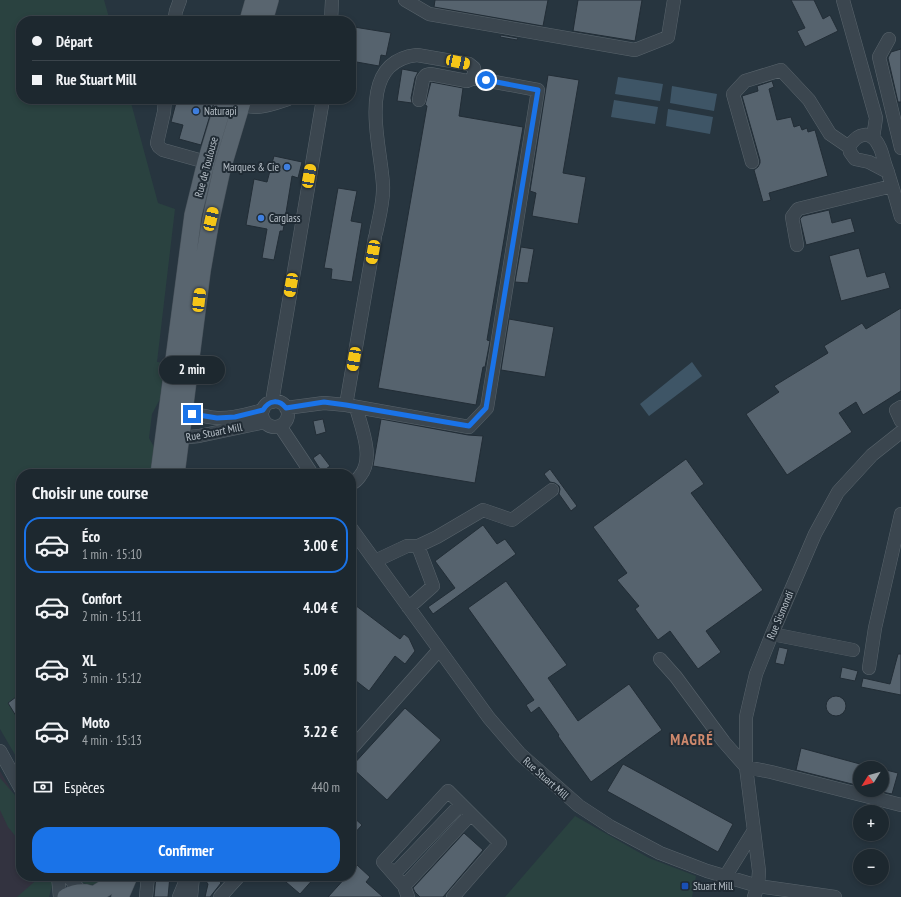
<!DOCTYPE html>
<html lang="fr">
<meta charset="utf-8">
<style>
body{margin:0;font-family:"PT Sans Narrow",sans-serif;background:#2a343b;color:#f1f3f6;height:100vh;display:flex;flex-direction:column;font-size:15px;white-space:nowrap}
*{box-sizing:border-box;margin:0}
p{font-size:13px;color:#a0a6aa}
.icon{flex:none;width:22px;height:22px;fill:none;stroke:currentColor;stroke-width:2;stroke-linecap:round;stroke-linejoin:round}
.map{position:relative;flex:1;overflow:hidden}
.sheet{position:absolute;left:16px;top:469px;width:340px;height:412px;display:flex;flex-direction:column;background:#1d282f;border-radius:16px;box-shadow:0 2px 6px #0003,0 0 0 1px #3b444b}
.sheet>*{flex:none}
.top-card{position:absolute;left:16px;top:16px;width:340px;height:88px;border-radius:16px;box-shadow:0 2px 6px #0003,0 0 0 1px #3b444b;display:grid;align-content:center;height:88px;padding:0 16px;background:#1d282f}
.needle{width:26px;rotate:233deg}
.fabs{position:absolute;left:853px;top:761px;display:grid;gap:8px}
.fabs a{display:grid;place-items:center;width:36px;height:36px;border-radius:50%;background:#1d282f;box-shadow:0 2px 6px #0003,0 0 0 1px #3b444b;font-size:20px}
.end{position:absolute;width:18px;height:18px;margin:-9px;border:5px solid #1a73e8;background:#fff;box-shadow:0 0 0 2px #fff}
.from{border-radius:50%}
.bubble{position:absolute;height:28px;border-radius:14px;background:#1d282f;box-shadow:0 2px 6px #0003,0 0 0 1px #3b444b;font-size:13px;font-weight:700;line-height:28px;text-align:center}
.car{position:absolute;width:12px;height:24px;margin:-12px -6px;border-radius:5px;box-shadow:0 0 3px 1px #0007;background:linear-gradient(#f5c518 24%,#345 0 40%,#f5c518 0 76%,#345 0 86%,#f5c518 0)}
.top-card b{display:flex;align-items:center;gap:14px;height:38px;font-size:15px}
.top-card b+b{border-top:1px solid #3b444b}
.top-card i{width:10px;height:10px;background:#f1f3f6}
ul{padding:0;list-style:none}
li{display:flex;align-items:center;gap:12px;height:56px;margin:0 8px 6px;padding:0 8px;border:2px solid transparent;border-radius:16px}
li div{flex:1}
li b{display:block;font-size:15px}
li em{font-style:normal;font-weight:700}
li.active{border-color:#1a73e8}
li>.icon{width:36px;height:36px;stroke-width:1.5}
h2{padding:0 16px;font-size:18px;line-height:48px}
.pay{display:flex;align-items:center;gap:10px;height:44px;padding:0 16px;font-size:15px}
.pay p{margin-inline-start:auto}
.primary-button{display:flex;gap:8px;margin-top:auto;padding:8px 16px}
.primary-button a{flex:1;height:46px;border-radius:16px;background:#1a73e8;color:#fff;font-size:16px;font-weight:700;line-height:46px;text-align:center}
.map>svg:first-child{display:block}
</style>
<div class="map">
<svg width="901" height="897" viewBox="0 0 901 897">
<rect width="100%" height="100%" fill="#27353f"/>
<path fill="#333340" d="M0 771 21 807V876H50L44 897H0Z"/>
<path fill="#2a4240" d="M0 0H104L110 21H21V99H130L158 203 175 209 157 362 164 363 160 399 152 414 149 438 154 447 150 474H21V765L0 729Z
M0 778 21 802V843L8 827 0 810Z
M575 816 649 858 696 876 692 897H505Z
M41 876H51L53 883 49 897H17Z
M75 876H114C99 884 88 891 75 876Z"/>
<path fill="#3e5566" d="M618 77 663 84 660 101 615 94Z
M672 86 717 94 714 111 670 103Z
M614 100 658 107 655 124 611 117Z
M668 109 713 117 710 134 666 126Z
M692 362 702 376 649 416 640 404Z"/>
<path fill="#56636e" stroke="#222d36" d="M435 0H548L543 26 434 7Z
M578 0H642L635 41 573 31Z
M791 0H814L823 19 830 15 838 31 805 47 797 31 805 28Z
M354 27 391 33 386 56 381 55 379 66 351 61V43Z
M501 35 518 38 517 40 500 37Z
M901 49V102H898L888 58 891 52Z
M402 69 418 72 415 78 411 98 412 103 397 101Z
M548 75 579 80 563 173 586 177 578 224 532 216 536 193 530 191Z
M772 81 774 87 769 89 777 120 791 117 794 127 800 125 802 130 807 128 808 132 815 130 828 176 769 193 771 200 763 202 754 170 758 167 760 163V160L742 96 758 91 757 86Z
M431 82 463 88 459 116 523 127 487 340 490 341 485 367H483L476 405 378 388 427 106 425 105Z
M177 99H215L201 145 179 139 183 125 171 122Z
M274 156 302 162 298 178 292 176 283 231H280L274 260 262 258 267 229 246 225 254 179 267 182Z
M338 188 357 191 351 221 362 223 352 282 331 279 332 269 324 268Z
M829 210 832 223 851 218 855 232 806 245 800 219 803 216Z
M521 247 534 249 528 283 515 282Z
M859 248 867 277 885 272 890 288 841 301 829 256Z
M901 308V391L863 415 856 402 839 413 852 432 787 475 746 414 779 392 774 386 828 353 824 346 862 323 866 329Z
M509 319 554 327 545 377 501 370Z
M323 419 326 432 316 435 313 421Z
M381 419 468 435 483 436 475 483 373 466Z
M320 453 330 466 322 472 313 458Z
M686 459 704 484 691 493 763 590 706 631 721 652 698 669 670 631 658 640 635 609 639 606 617 580 627 573 593 527Z
M550 469 577 506 571 511 559 494 560 489 559 486 555 483 550 482 544 474Z
M483 525 497 544 505 539 516 554 433 614 428 607 455 588 435 561Z
M506 581 567 665 548 678 578 721 629 684 662 730 591 782 558 736 559 735 539 707 531 713 526 705 534 700 468 608Z
M351 602 400 639 404 634 409 638 415 651 405 664 395 656 369 691 351 677Z
M779 647 788 649 784 665 775 663Z
M898 654H901V695L861 687 863 678 890 684Z
M842 667 858 671 855 681 840 678Z
M826 706a10 10 0 1 1 20 0a10 10 0 1 1-20 0Z
M21 696V724L8 703 16 697 17 699Z
M405 708 441 740 387 800 351 767Z
M801 748 860 764V786L796 770Z
M623 764 733 824 718 852 607 791Z
M882 769 898 773 892 794 882 792Z
M351 815 362 825 351 837Z
M464 833 483 850 443 897H420L415 892 413 888Z
M357 865 370 877 366 882 383 897H328L347 876H351V872Z
M156 876H170L168 897H154Z
M202 876H216L221 883 210 897H205L208 884Z
M279 876H316L300 894Z"/>
<g fill="none" stroke-linecap="round" stroke-linejoin="round">
<g stroke="#59646c" stroke-width="14">
<path id="minor" d="M405 0 429 14 635 50 668 37 674 0
M843 0 876 118 873 138
M174 21 176 11 180 0
M331 21 332 0
M889 39 879 57 901 148
M165 99 164 112 157 143 159 147 163 150 206 162
M237 99C249 114 273 104 288 99
M752 162 733 94 745 81 781 70 809 100 830 134 849 147
M888 172 869 162 855 159 850 152 849 147C858 132 871 130 879 146 882 151 883 158 885 164 891 181 896 199 901 217
M376 233C379 218 384 201 383 185 381 144 354 62 417 55L469 64 474 68C475 73 474 75 472 79L467 81 430 74 426 75 423 79 419 100
M797 245 792 217 798 209 892 186
M262 414a13 13 0 1 1 26 0a13 13 0 1 1-26 0Z
M272 402 323 99
M346 405 375 237
M901 407 896 410 901 421
M286 408 324 403 346 405 469 427 487 408 538 90 473 78
M177 416C190 410 203 417 217 418 232 419 248 414 263 410
M280 426 312 474
M173 436 180 438 199 436 265 422
M351 484C355 482 358 479 360 476 375 458 361 427 356 407
M351 528 489 718 520 754 579 806 611 827 660 853 707 871 758 886 835 897
M375 561 407 546H418
M408 607 415 602 433 586 418 546 437 537 483 510 512 520 552 490
M772 634 853 650
M660 659 676 677 724 742 746 767 771 772 901 805
M869 668 875 628 901 514
M351 749 439 650
M0 751 21 789
M394 874 461 804
M58 876 60 897
M68 876 81 892
M725 877 753 832
M404 886 471 814 448 791 383 862 404 886 408 897
M146 897 148 876
M179 897 184 885 186 876
M191 897 193 876
M220 897 239 876
M453 897 500 843 471 814
M754 897 758 886 759 871 746 767V717L756 674 772 634 815 534 838 492 872 455 901 432"/>
</g>
<g stroke="#48525b" stroke-width="18">
<path id="major" d="M248 21 254 0
M264 21 270 0
M159 474 193 215 206 162 225 99
M176 474 202 271 211 219 222 169 243 99
M94 895 115 882 119 876
M66 897C76 892 87 891 97 897
M120 897 129 876"/>
</g>
<use href="#minor" stroke="#3b464f" stroke-width="13"/>
<use href="#major" stroke="#59656f" stroke-width="17"/>
</g>
<g fill="none" stroke-linecap="round" stroke-linejoin="round">
<path stroke="#1a73e8" stroke-width="5" d="M192 414 217 418 235 417 263 410C269 400 279 399 286 408L324 402 346 405 469 426 486 408 538 90 486 80"/>
</g>
<g fill="#3f7fe0" stroke="#202b34" stroke-width="1.5">
<circle cx="196" cy="111" r="4"/>
<circle cx="287" cy="167" r="4"/>
<circle cx="261" cy="218" r="4"/>
</g>
<rect fill="#1a4fb4" stroke="#202b34" stroke-width="1.5" x="681" y="882" width="8" height="8" rx="2"/>
<g text-anchor="middle" dominant-baseline="central" stroke-width="4" stroke-linejoin="round" paint-order="stroke">
<g font-size="11" fill="#b8c1c9" stroke="#202b34" text-anchor="start">
<text x="204" y="111">Naturapi</text>
<text x="279" y="167" text-anchor="end">Marques &amp; Cie</text>
<text x="269" y="218">Carglass</text>
<text x="693" y="886">Stuart Mill</text>
</g>
<g font-size="11" fill="#b8c1c9" stroke="#202b34">
<text transform="translate(206 167) rotate(-75)">Rue de Toulouse</text>
<text transform="translate(214 432) rotate(-11)">Rue Stuart Mill</text>
<text transform="translate(780 615) rotate(-67)">Rue Sismondi</text>
<text transform="translate(546 778) rotate(42)">Rue Stuart Mill</text>
</g>
<g font-size="15" font-weight="bold" letter-spacing="1" fill="#cf896d" stroke="#202b34">
<text x="692" y="739">MAGRÉ</text>
</g>
</g>
</svg>
<div class="fabs">
<a><svg class="needle" viewBox="-14 -14 28 28"><path d="M0-13l5 13h-10z" fill="#e53935"/><path d="M0 13l5-13h-10z" fill="#a0a6aa"/></svg></a>
<a>+</a>
<a>−</a>
</div>
<i class="end from" style="left:486px;top:80px"></i>
<i class="end" style="left:192px;top:414px"></i>
<div class="bubble" style="left:159px;top:356px;width:66px">2 min</div>
<i class="car" style="left:458px;top:62px;rotate:102deg"></i>
<i class="car" style="left:309px;top:176px;rotate:10deg"></i>
<i class="car" style="left:211px;top:219px;rotate:13deg"></i>
<i class="car" style="left:373px;top:252px;rotate:190deg"></i>
<i class="car" style="left:291px;top:285px;rotate:190deg"></i>
<i class="car" style="left:199px;top:300px;rotate:7deg"></i>
<i class="car" style="left:354px;top:359px;rotate:190deg"></i>
<div class="top-card">
<b><i class="from"></i>Départ</b>
<b><i></i>Rue Stuart Mill</b>
</div>
<section class="sheet">
<h2>Choisir une course</h2>
<ul>
<li class="active"><svg class="icon" aria-label="car" viewBox="0 0 24 24"><path d="M5 17H2v-5l4-1 3-4h7l3 4 3 1v5h-3M9 17h6M6 11h13"/><circle cx="7" cy="17" r="2"/><circle cx="17" cy="17" r="2"/></svg><div><b>Éco</b><p>1 min · 15:10</p></div><em>3.00 €</em></li>
<li><svg class="icon" aria-label="car" viewBox="0 0 24 24"><path d="M5 17H2v-5l4-1 3-4h7l3 4 3 1v5h-3M9 17h6M6 11h13"/><circle cx="7" cy="17" r="2"/><circle cx="17" cy="17" r="2"/></svg><div><b>Confort</b><p>2 min · 15:11</p></div><em>4.04 €</em></li>
<li><svg class="icon" aria-label="car" viewBox="0 0 24 24"><path d="M5 17H2v-5l4-1 3-4h7l3 4 3 1v5h-3M9 17h6M6 11h13"/><circle cx="7" cy="17" r="2"/><circle cx="17" cy="17" r="2"/></svg><div><b>XL</b><p>3 min · 15:12</p></div><em>5.09 €</em></li>
<li><svg class="icon" aria-label="car" viewBox="0 0 24 24"><path d="M5 17H2v-5l4-1 3-4h7l3 4 3 1v5h-3M9 17h6M6 11h13"/><circle cx="7" cy="17" r="2"/><circle cx="17" cy="17" r="2"/></svg><div><b>Moto</b><p>4 min · 15:13</p></div><em>3.22 €</em></li>
</ul>
<div class="pay"><svg class="icon" aria-label="cash" viewBox="0 0 24 24"><path d="M3 7h18v10H3z"/><circle cx="12" cy="12" r="2"/></svg>Espèces<p>440 m</p></div>
<div class="primary-button"><a>Confirmer</a></div>
</section>
</div>
